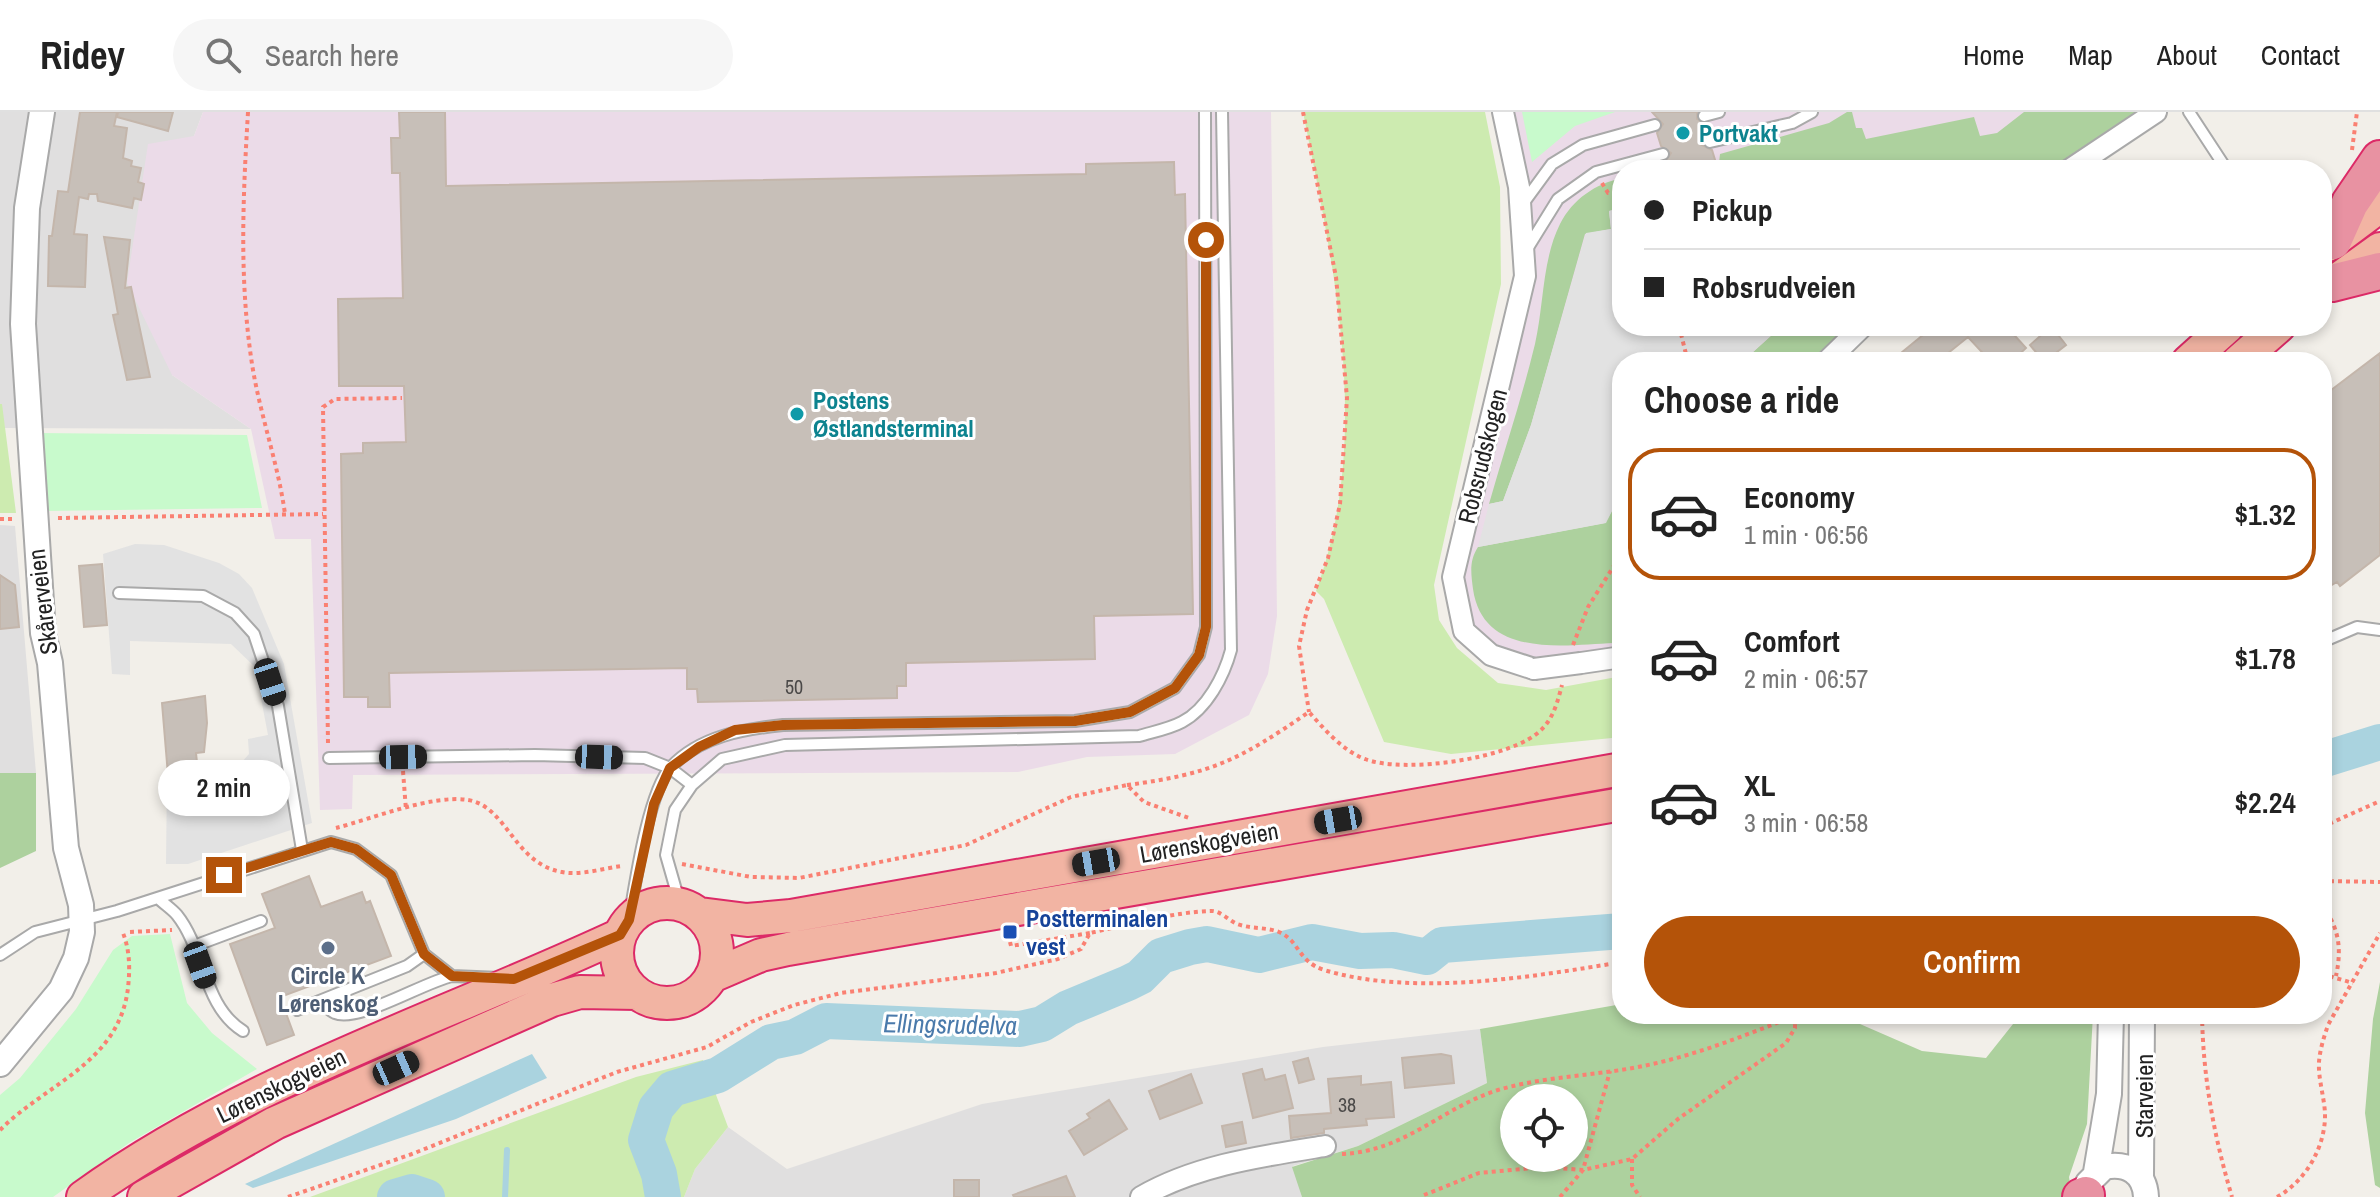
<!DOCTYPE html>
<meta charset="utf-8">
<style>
body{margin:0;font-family:"Archivo Narrow",sans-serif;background:#f6f6f6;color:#222;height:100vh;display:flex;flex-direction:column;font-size:30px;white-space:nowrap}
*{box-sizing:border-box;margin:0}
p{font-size:26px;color:#767676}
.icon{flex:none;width:44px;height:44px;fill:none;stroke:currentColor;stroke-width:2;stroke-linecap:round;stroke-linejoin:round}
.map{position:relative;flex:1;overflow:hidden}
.drawer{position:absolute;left:1612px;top:240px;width:720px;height:672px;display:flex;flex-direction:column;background:#fff;border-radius:32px;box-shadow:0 4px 12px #0003}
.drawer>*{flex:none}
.guide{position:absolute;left:1612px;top:48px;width:720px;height:176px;border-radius:32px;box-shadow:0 4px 12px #0003;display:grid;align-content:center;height:176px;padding:0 32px;background:#fff}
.controls{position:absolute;left:1500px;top:972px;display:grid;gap:16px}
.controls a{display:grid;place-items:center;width:88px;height:88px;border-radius:50%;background:#fff;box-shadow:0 4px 12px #0003;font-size:40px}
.end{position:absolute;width:36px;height:36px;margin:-18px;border:10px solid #b45309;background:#fff;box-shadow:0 0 0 4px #fff}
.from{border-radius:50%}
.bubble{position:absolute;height:56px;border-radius:28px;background:#fff;box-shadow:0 4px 12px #0003;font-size:26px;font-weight:600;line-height:56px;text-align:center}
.car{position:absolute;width:24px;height:48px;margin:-24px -12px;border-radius:10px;box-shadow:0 0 6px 2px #0007;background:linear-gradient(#222 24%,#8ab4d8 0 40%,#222 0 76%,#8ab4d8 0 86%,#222 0)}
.guide b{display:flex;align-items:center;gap:28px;height:76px;font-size:30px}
.guide b+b{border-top:2px solid #e0e0e0}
.guide i{width:20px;height:20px;background:#222}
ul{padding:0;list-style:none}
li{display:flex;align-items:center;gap:24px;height:132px;margin:0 16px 12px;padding:0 16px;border:4px solid transparent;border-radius:32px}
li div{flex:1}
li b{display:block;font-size:30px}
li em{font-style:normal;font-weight:600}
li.current{border-color:#b45309}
li>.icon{width:72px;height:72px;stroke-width:1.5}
h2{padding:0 32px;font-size:36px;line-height:96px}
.button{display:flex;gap:16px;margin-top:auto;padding:16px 32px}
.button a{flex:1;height:92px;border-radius:48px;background:#b45309;color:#fff;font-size:32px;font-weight:600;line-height:92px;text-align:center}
header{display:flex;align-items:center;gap:48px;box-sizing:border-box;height:112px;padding:0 40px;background:#fff;border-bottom:2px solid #e0e0e0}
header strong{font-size:38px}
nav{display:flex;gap:44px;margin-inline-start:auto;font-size:28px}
.search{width:560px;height:72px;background:#f6f6f6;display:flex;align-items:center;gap:20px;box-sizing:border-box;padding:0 28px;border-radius:44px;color:#767676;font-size:30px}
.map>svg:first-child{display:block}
</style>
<header>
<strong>Ridey</strong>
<div class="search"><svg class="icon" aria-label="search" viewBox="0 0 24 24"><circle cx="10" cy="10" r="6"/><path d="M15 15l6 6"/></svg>Search here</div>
<nav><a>Home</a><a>Map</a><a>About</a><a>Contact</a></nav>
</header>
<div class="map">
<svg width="2380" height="1085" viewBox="0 0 2380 1085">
<rect width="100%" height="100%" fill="#f2efe9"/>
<path fill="#e0dfdf" d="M0 0H203L194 24 172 263 251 317 5 316 0 292Z
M0 413 15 414 36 661H0Z
M1480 917 1487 971 1358 1034 1293 1054 1302 1085H684L695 1057 728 1015 787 1057 982 992 1323 935Z"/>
<path fill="#ebdbe8" d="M203 0H1271L1277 504 1268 562 1249 603 1175 642 1087 645 1018 660 353 663 352 697 320 698 311 427H275L251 317 172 263 127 171 148 32 194 24Z
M1512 0H2143L2066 58H1622V214H1871L1830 250H1622V543L1539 551 1494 538 1468 507 1462 473 1461 441 1533 164Z"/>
<path fill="#cdebb0" d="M1303 0H1485L1500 75 1501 172 1434 473 1439 508 1457 536 1498 571 1546 578 1622 564V625L1451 642 1384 630 1324 487 1316 479C1373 323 1334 157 1303 0Z
M0 292H2L16 401H0Z
M703 948 728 1015 695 1057 684 1085H310L636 965Z"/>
<path fill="#add19e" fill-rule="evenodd" d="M1847 0H1852L1856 16H1862L1866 27 1974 5 1980 24 1997 21 2024 0H2154L2071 58H1822L1820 49 1782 58H1690L1719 51 1720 42 1829 11Z
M1622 66V96L1609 99 1611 117 1585 122 1531 313 1503 389 1489 392C1504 339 1522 286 1535 232 1544 193 1542 148 1560 112 1573 87 1595 72 1622 66Z
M1782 214H1867L1828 250H1742Z
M1622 381V482L1614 531C1564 533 1483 547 1473 477 1471 461 1469 449 1478 435L1605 411Z
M0 661H36V739L0 756Z
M2380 870V1076L2375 1073 2365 1001 2373 907Z
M1622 892V902H1837L1922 939 1986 946 2021 902H2093L2087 1012 2069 1065 2072 1085H1302L1292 1055 1358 1034 1487 971 1480 917ZM1514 986H1574V1046H1514Z"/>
<path fill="#c8facc" d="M1522 0H1615L1575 14 1532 50Z
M37 321 247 323 262 396 45 399Z
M170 822 187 891 212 921 257 957 129 1031 53 1085H0V983L20 966 76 897 113 838 132 824Z"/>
<path fill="#e2e2e2" d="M1622 96V214H1781L1742 250H1622V379L1606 411 1478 435 1489 392 1503 389 1531 313 1586 121 1611 117 1609 99Z
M135 432 164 433 219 451 239 462 252 476 284 552 312 711 188 752H166L167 663 204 661 205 655 240 652 249 642 248 627 268 623 255 555 231 532 130 529V563L112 562 103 442Z"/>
<path fill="#aad3df" d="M532 942 547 966 456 1007 253 1076 245 1072Z"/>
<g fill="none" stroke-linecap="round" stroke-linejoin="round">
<path stroke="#aad3df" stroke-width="6" d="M505 1085 507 1038"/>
<path stroke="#aad3df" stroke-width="36" d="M2322 648 2380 630
M395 1085 412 1080 427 1085
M663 1085 659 1062 646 1028 656 996 672 977 718 963 771 930 795 925 826 909 1020 917 1042 912 1068 896 1128 871 1140 865 1161 844 1190 835 1207 832 1259 843 1312 830 1360 839 1393 838 1427 845 1442 833 1622 819"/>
</g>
<path fill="#c7bfb8" stroke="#c4b6ab" stroke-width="2" d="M80 0H117L114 14 127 16 123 46 132 49 131 54 141 56 138 70 144 72 141 88 134 86 132 96 98 89 97 82H89L88 87 79 85 74 122 87 123 85 175 48 174 49 124H52L58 79 68 80Z
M118 0H173L168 19 117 5Z
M399 0H445L446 74 1086 62V52L1174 50 1175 83 1185 82 1193 502 1094 504 1095 547 906 551V574H897V586L698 590 697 577H687V556L389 561 390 595H368V585H344L341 342 363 341V331L406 330 404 274H339L338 187 403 186 400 61H392L391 26H400Z
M1652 0H1697V7L1706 12 1708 22 1702 33 1712 38 1716 51 1689 58H1667L1665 50 1671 41 1661 34 1657 21 1663 12Z
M104 125 130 128 125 176 131 175 150 265 127 268 113 203 118 202Z
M1934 214H2006L2026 236 2011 250H1991L1968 225 1937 250H1890Z
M2047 218 2051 223 2055 219 2066 233 2044 250 2030 233Z
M2380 241V443L2340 474 2337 470 2330 474 2322 464V285Z
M102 452 107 513 84 515 79 454Z
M0 463 15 473 19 515 0 517Z
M205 584 207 611 204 640 196 641 198 660 168 663 162 591Z
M309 764 321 795 362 780 366 791 370 789 391 844 280 885 294 923 267 933 230 832 275 816 262 782Z
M1441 942 1451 944 1454 971 1405 976 1402 946Z
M1308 946 1314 967 1299 971 1293 950Z
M1262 957 1265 968 1285 963 1293 996 1253 1006 1243 962Z
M1191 962 1202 991 1160 1007 1149 979Z
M1361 964V973L1391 970 1394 1005 1366 1007 1367 1013 1324 1017V1021L1291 1026 1289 1004 1331 1001 1328 967Z
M1109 988 1127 1017 1084 1043 1069 1019 1090 1006 1087 1002Z
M1242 1010 1246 1031 1226 1035 1222 1014Z
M1066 1064 1075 1085H1014L1013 1083Z
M954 1068H979V1085H954Z"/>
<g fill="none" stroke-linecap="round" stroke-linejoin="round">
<g stroke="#a9a9a9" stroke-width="14">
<path id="service" d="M2189 0 2227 58
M1704 4 1719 0
M1710 30 1792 11 1812 0
M1522 93 1552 52 1583 33 1655 13
M1527 137 1558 87 1596 60 1663 42
M119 481 203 484 235 501 254 522 278 594 302 738
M2322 530 2357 515 2380 518
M329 646 535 643 645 646 670 656 692 673
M158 786C164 792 172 797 177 803 205 838 203 894 243 919
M680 792 666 743 675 698 692 673 722 647 785 633 1139 624C1152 620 1169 617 1182 610 1207 597 1224 564 1231 538L1222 0
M629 808C635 773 648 680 671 655 700 624 744 617 783 613L1075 609 1130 600 1175 576 1199 543 1206 515 1205 0
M194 834 261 809
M0 843 35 820 117 799 331 730 356 737 391 763 424 842 452 864 500 866
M320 889C324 893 330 899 335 901 358 911 424 870 452 864
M297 898 407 854 424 842"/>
</g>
<g stroke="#a9a9a9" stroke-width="24">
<path id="minor" d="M1503 0 1519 75 1525 164 1453 465 1464 519 1491 543 1534 557
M2069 58 2156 0
M1826 250 1863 214
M1581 551 1622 545
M1141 1085C1196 1053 1263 1044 1325 1034"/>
</g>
<g stroke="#a9a9a9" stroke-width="28">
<path id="tertiary" d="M0 952 61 878 76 846 82 820 81 793 66 736 50 551 43 521 23 212 27 96 42 0
M2096 1060 2109 982 2111 902
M2141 1066 2142 902
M2088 1071 2104 1055C2127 1050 2145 1061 2146 1085"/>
</g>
<g stroke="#dc2a67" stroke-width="36">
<path id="trunk" d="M2328 133 2380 94
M2337 168 2380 137
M2188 250 2228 214
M2238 250 2279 214
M617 841a50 50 0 1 1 100 0a50 50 0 1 1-100 0Z
M700 802 747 808 791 804 1622 657
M712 864 761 843 788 837 1622 692
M83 1085C246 968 440 907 620 823
M144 1085 275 1011 552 888 580 880 637 881"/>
</g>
<g stroke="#dc2a67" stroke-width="40">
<path id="motorway" d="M2333 129 2350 91 2380 47
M2332 171 2380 159
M2081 1085 2086 1083"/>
</g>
<path stroke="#fa8072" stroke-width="4" stroke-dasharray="4 4" stroke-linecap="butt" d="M248 0C243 85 239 167 252 252 260 303 278 351 285 402
M1303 0 1336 165 1347 286 1340 392 1328 446 1307 498 1299 534 1309 600
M2352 38 2357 0
M1602 71 1608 81 1622 80
M1679 214 1688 250
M58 406 323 402
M0 407H15
M1573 533 1588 495 1622 441
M328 631 323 295 335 287 402 286
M403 659 406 698
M1127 673C1212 662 1239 648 1309 600 1325 618 1343 639 1365 647 1403 662 1514 647 1542 617 1554 605 1558 588 1562 573
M2322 715 2380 689
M336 716C371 707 433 682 468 688 507 694 514 752 562 760 581 764 603 756 622 754
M682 752 751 765 799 766 966 733 1071 685 1127 673 1144 690 1189 706
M2322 769 2380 770
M2322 793C2339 816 2342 836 2336 864
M130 820 172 818
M1010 830 1011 834 1090 821
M2322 862 2353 871
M2202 902C2203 966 2214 1024 2232 1085
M0 1018C47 971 119 951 128 876 130 857 130 839 123 821
M1342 1042C1406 1039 1441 996 1498 978 1545 964 1595 964 1643 954 1698 943 1748 922 1800 902
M1632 1047V1073L1640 1085
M1424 1083 1479 1061 1544 1055 1583 1058 1610 959
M288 1085 412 1042 617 960 707 935 751 910 794 893 841 881 996 861 1058 847 1081 837 1090 821C1126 813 1175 800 1210 799 1220 798 1228 808 1237 812 1251 817 1266 815 1279 820 1300 829 1297 849 1324 858 1413 885 1532 865 1622 850
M1560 1085 1583 1058 1632 1047 1678 1007 1786 931 1795 916V904
M2277 1085C2306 1069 2326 1034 2325 1001 2324 984 2318 966 2319 950 2320 937 2324 925 2328 913L2380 821"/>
<use href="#service" stroke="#fff" stroke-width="10"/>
<use href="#minor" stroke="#fff" stroke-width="20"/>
<use href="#tertiary" stroke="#fff" stroke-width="24"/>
<use href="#trunk" stroke="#f2b4a3" stroke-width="32"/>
<use href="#motorway" stroke="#e892a2" stroke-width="36"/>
<g stroke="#a9a9a9" stroke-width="24" stroke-linecap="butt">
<path id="minor-bridge" d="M1534 557 1581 551"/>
</g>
<use href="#minor-bridge" stroke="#fff" stroke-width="20"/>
</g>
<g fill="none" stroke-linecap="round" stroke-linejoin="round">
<path stroke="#b45309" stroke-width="10" d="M224 763 331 730 356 737 391 763 424 842 452 864 514 867 620 823 629 808 654 692 670 656 699 635 735 618 783 613 1075 609 1130 600 1175 576 1199 543 1206 515V128"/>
</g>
<g fill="#0f9aa8" stroke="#fff" stroke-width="3">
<circle cx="1683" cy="21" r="8"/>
<circle cx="797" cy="302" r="8"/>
</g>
<rect fill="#1a4fb4" stroke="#fff" stroke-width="3" x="1002" y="812" width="16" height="16" rx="4"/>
<circle fill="#5c6f8a" stroke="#fff" stroke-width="3" cx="328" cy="836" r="8"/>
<g text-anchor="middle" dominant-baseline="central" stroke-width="6" stroke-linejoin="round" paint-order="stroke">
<g font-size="20" fill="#4b4948">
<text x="794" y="574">50</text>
<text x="1347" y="992">38</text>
</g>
<g font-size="24" font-weight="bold" fill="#0d838f" stroke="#fff" text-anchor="start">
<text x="1699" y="21">Portvakt</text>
<text x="813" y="288">Postens<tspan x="813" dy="28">Østlandsterminal</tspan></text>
</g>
<g font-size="24" fill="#222" stroke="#fff">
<text transform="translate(1482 344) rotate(-76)">Robsrudskogen</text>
<text transform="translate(42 490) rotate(-97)">Skårerveien</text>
<text transform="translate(1209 730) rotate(-10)">Lørenskogveien</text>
<text transform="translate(281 973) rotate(-26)">Lørenskogveien</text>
<text transform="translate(2144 984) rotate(-90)">Starveien</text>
</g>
<g font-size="24" font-weight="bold" fill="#164399" stroke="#fff" text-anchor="start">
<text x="1026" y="806">Postterminalen<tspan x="1026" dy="28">vest</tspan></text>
</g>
<g font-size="24" font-weight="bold" fill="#4e5e75" stroke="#fff">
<text x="328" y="863">Circle K<tspan x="328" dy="28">Lørenskog</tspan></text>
</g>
<g font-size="26" font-style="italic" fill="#4a7aab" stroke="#fff">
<text transform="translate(950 912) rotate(1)">Ellingsrudelva</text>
</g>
</g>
</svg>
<div class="controls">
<a><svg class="icon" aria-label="locate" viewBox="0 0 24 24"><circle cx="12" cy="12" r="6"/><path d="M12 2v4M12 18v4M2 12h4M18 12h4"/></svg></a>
</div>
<i class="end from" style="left:1206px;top:128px"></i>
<i class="end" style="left:224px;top:763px"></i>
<div class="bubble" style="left:158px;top:648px;width:132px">2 min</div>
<i class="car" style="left:270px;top:570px;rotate:162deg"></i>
<i class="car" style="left:403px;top:645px;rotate:89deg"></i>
<i class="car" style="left:599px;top:645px;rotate:92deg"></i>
<i class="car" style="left:1338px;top:708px;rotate:260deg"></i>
<i class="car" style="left:1096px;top:750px;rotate:260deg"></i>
<i class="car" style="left:200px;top:853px;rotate:160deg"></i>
<i class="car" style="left:396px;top:956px;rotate:66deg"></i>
<div class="guide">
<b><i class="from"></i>Pickup</b>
<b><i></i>Robsrudveien</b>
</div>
<section class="drawer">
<h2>Choose a ride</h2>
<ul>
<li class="current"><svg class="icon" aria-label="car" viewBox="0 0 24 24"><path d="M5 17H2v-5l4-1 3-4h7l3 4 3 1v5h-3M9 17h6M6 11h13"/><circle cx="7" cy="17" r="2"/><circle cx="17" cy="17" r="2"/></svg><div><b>Economy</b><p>1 min · 06:56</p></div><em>$1.32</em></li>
<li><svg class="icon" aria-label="car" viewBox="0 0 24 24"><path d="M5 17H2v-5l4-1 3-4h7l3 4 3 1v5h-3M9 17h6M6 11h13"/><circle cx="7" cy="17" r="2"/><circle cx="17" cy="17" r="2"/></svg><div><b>Comfort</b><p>2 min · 06:57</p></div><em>$1.78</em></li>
<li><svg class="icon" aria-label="car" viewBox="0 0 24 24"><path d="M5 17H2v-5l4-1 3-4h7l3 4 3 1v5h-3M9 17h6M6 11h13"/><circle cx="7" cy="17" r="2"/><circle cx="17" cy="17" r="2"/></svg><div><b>XL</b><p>3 min · 06:58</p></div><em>$2.24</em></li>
</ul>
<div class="button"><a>Confirm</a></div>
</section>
</div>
